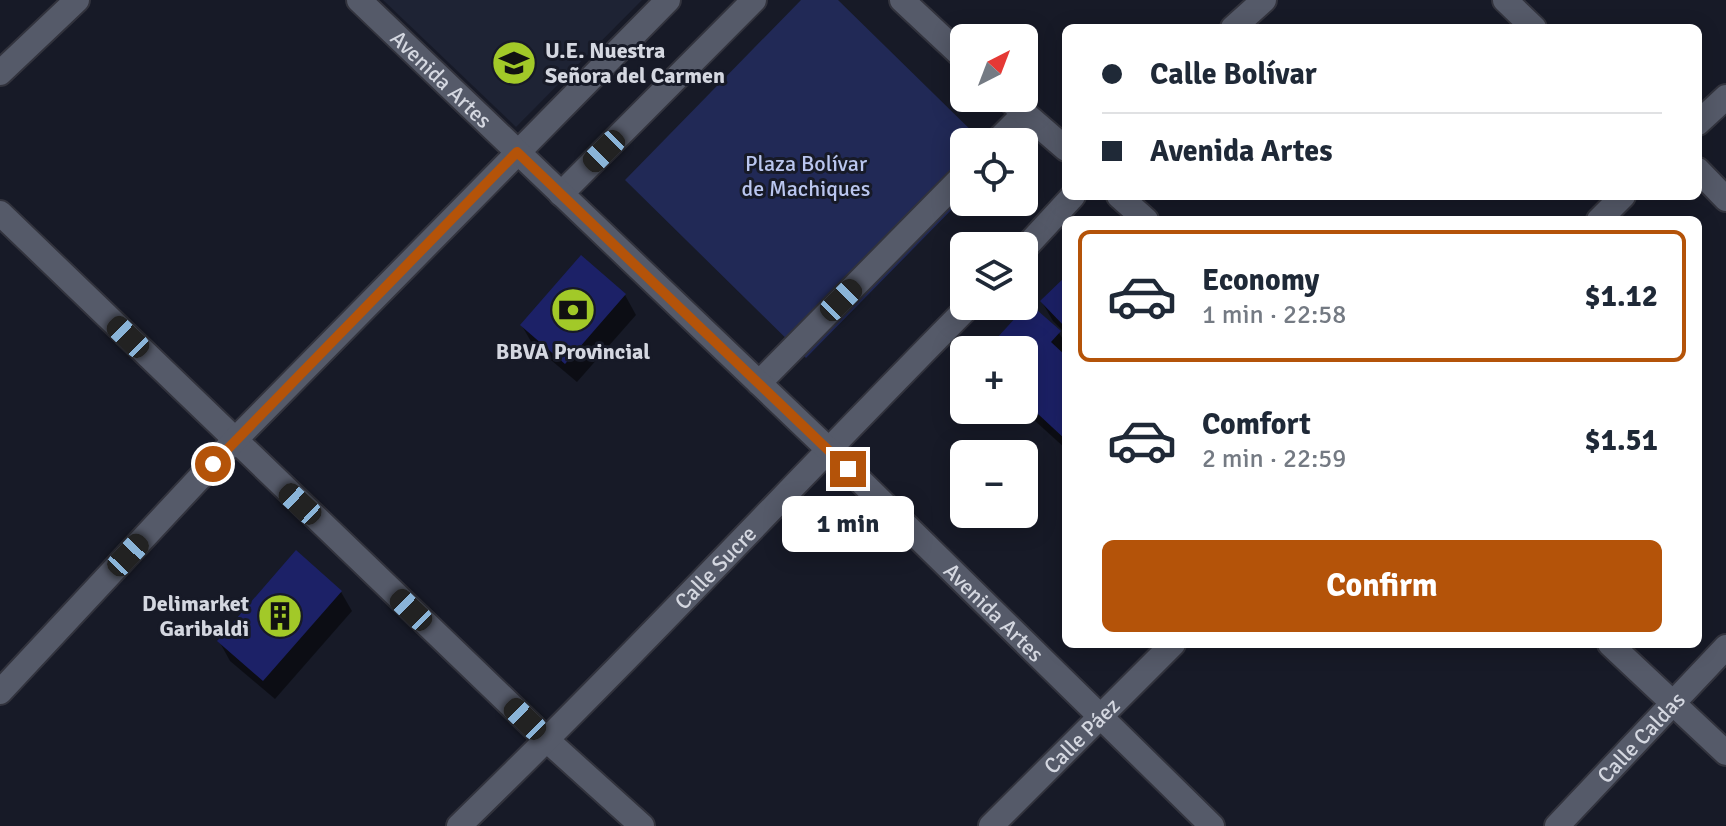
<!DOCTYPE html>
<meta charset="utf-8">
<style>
body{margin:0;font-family:Signika,sans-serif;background:#f2f2f3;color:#1f2937;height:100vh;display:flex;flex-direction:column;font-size:30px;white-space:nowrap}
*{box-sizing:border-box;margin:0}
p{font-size:26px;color:#747a83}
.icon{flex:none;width:44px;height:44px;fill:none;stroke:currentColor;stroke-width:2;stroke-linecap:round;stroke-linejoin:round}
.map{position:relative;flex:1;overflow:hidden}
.side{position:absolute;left:1062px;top:216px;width:640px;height:432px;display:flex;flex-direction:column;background:#fff;border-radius:12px;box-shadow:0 4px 20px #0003}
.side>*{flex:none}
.guide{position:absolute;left:1062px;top:24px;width:640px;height:176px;border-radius:12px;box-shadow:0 4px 20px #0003;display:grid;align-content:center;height:176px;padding:0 40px;background:#fff}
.needle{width:52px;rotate:42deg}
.fabs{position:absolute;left:950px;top:24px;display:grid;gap:16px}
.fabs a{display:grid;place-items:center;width:88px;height:88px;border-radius:12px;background:#fff;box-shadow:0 4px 20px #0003;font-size:40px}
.end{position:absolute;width:36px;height:36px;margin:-18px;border:10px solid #b45309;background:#fff;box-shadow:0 0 0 4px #fff}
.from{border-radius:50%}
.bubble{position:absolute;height:56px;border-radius:12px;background:#fff;box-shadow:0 4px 20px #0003;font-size:26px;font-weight:700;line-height:56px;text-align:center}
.car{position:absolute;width:24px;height:48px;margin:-24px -12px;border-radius:10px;box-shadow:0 0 6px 2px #0007;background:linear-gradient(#222 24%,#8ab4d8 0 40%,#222 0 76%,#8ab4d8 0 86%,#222 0)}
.guide b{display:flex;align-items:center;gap:28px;height:76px;font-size:30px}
.guide b+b{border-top:2px solid #e0e1e3}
.guide i{width:20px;height:20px;background:#1f2937}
ul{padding:14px 0 0;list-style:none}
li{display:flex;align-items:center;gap:24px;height:132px;margin:0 16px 12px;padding:0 24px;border:4px solid transparent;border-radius:12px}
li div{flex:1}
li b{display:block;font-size:30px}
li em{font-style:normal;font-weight:700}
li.on{border-color:#b45309}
li>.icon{width:72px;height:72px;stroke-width:1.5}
.button{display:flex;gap:16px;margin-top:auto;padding:16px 40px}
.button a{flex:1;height:92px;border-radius:12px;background:#b45309;color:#fff;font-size:32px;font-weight:700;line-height:92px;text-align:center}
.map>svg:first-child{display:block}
</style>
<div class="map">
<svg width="1726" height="826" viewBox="0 0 1726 826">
<rect width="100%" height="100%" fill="#171a27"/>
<path fill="#1e2334" d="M383 0H642L516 127Z"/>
<path fill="#212956" d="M801 0H838L983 142H964V197L806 358 625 180Z"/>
<path fill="#0007" d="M1066 279V334L1053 321 1042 302Z
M625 295 636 315 577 382 533 345 522 326Z
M1059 333 1066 344V449L1023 410 1024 350H988Z
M341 592 352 611 275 699 230 661 219 641Z"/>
<path fill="#1c2167" d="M581 255 626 294 565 364 520 325Z
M1066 276V328L1040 301Z
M1029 303 1061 331 1051 342 1066 356V440L1024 401V350H986Z
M296 550 342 591 263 681 217 641Z"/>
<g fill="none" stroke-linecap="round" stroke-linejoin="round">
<g stroke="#32333d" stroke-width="28">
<g id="street">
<path d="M1505 0 1534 28"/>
<path d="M1233 28 1264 0"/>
<path d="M0 73 77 0"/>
<path d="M1698 123 1726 97"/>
<path d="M996 142 1024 114"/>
<path d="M1698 170 1726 199"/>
<path d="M561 194 754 0"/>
<path d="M0 213 548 741 642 826"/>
<path d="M1599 220 1623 196"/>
<path d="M1024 249 1073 196"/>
<path d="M759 383 964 175"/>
<path d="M0 692 234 441 668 0"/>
<path id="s1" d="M459 826C633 657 798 479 969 306"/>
<path id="s2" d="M991 826 1173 644"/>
<path id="s3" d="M1557 826 1726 647"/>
</g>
</g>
<g stroke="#32333d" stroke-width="28">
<g id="secondary">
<path id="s4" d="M359 0 828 449 1212 826"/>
<path d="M902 0 964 58"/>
<path d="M1007 98 1066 149"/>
<path d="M1119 196 1146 220"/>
<path d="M1610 644 1726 753"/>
</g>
</g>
<use href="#street" stroke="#555a69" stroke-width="24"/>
<use href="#secondary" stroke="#555a69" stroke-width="24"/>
</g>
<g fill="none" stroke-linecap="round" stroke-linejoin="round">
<path stroke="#b45309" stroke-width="10" d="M213 464 517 152 848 469"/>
</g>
<defs>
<g id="school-disc" transform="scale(2.3)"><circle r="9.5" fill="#a2c928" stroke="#171a27"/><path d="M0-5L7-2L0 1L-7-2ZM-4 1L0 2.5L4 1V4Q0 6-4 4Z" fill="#111"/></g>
<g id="bank-disc" transform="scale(2.3)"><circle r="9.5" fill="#a2c928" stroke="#171a27"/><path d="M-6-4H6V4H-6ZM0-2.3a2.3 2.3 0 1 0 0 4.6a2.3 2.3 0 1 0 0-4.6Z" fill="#111"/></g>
<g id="building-disc" transform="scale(2.3)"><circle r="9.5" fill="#a2c928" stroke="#171a27"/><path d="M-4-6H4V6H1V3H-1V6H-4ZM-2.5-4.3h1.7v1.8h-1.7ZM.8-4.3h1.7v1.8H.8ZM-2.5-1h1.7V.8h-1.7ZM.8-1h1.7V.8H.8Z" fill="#111"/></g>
</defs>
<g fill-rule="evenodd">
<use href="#school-disc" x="514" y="63"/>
<use href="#bank-disc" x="573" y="310"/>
<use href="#building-disc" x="280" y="616"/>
</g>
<g text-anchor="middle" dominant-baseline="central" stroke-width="6" stroke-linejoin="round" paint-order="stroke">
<g font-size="22" font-weight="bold" fill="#d4d7e0" stroke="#171a27" text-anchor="start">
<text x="545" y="50">U.E. Nuestra<tspan x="545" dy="25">Señora del Carmen</tspan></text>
<text x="573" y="351" text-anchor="middle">BBVA Provincial</text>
<text x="249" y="603" text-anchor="end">Delimarket<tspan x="249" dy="25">Garibaldi</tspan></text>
</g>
<g font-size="22" fill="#d4d7e0" stroke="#171a27">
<text stroke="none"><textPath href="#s4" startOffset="114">Avenida Artes</textPath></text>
<text stroke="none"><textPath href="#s1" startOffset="364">Calle Sucre</textPath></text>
<text stroke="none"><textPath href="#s4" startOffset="882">Avenida Artes</textPath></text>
<text stroke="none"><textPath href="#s2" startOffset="128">Calle Páez</textPath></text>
<text stroke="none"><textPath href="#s3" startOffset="122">Calle Caldas</textPath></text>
</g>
<g font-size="22" fill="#bac6ef" stroke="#171a27">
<text x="806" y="163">Plaza Bolívar<tspan x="806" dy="25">de Machiques</tspan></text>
</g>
</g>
</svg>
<div class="fabs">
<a><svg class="needle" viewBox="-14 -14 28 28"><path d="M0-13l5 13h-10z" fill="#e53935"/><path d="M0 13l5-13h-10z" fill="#747a83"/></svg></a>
<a><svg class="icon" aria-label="locate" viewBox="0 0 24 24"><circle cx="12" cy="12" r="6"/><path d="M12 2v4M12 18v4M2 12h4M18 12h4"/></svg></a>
<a><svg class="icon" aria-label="layers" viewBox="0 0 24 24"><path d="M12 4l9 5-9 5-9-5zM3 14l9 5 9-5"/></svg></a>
<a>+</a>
<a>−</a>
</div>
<i class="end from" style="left:213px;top:464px"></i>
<i class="end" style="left:848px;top:469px"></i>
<div class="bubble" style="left:782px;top:496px;width:132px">1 min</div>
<i class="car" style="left:604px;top:151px;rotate:225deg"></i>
<i class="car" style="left:841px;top:300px;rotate:45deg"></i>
<i class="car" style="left:128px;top:337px;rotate:314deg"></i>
<i class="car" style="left:300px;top:504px;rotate:313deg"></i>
<i class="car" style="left:128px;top:555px;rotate:43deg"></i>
<i class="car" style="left:411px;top:610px;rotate:314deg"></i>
<i class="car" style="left:525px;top:719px;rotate:314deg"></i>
<div class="guide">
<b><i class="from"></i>Calle Bolívar</b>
<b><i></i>Avenida Artes</b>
</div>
<section class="side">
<ul>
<li class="on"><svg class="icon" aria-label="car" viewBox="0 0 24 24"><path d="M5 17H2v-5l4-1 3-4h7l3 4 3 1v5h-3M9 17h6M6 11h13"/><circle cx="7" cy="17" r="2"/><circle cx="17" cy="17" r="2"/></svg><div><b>Economy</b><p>1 min · 22:58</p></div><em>$1.12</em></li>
<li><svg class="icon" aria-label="car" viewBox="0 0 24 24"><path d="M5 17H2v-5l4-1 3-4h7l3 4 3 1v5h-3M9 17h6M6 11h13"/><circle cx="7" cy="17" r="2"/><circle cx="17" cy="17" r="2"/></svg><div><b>Comfort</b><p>2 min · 22:59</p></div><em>$1.51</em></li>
</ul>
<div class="button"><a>Confirm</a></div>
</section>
</div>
